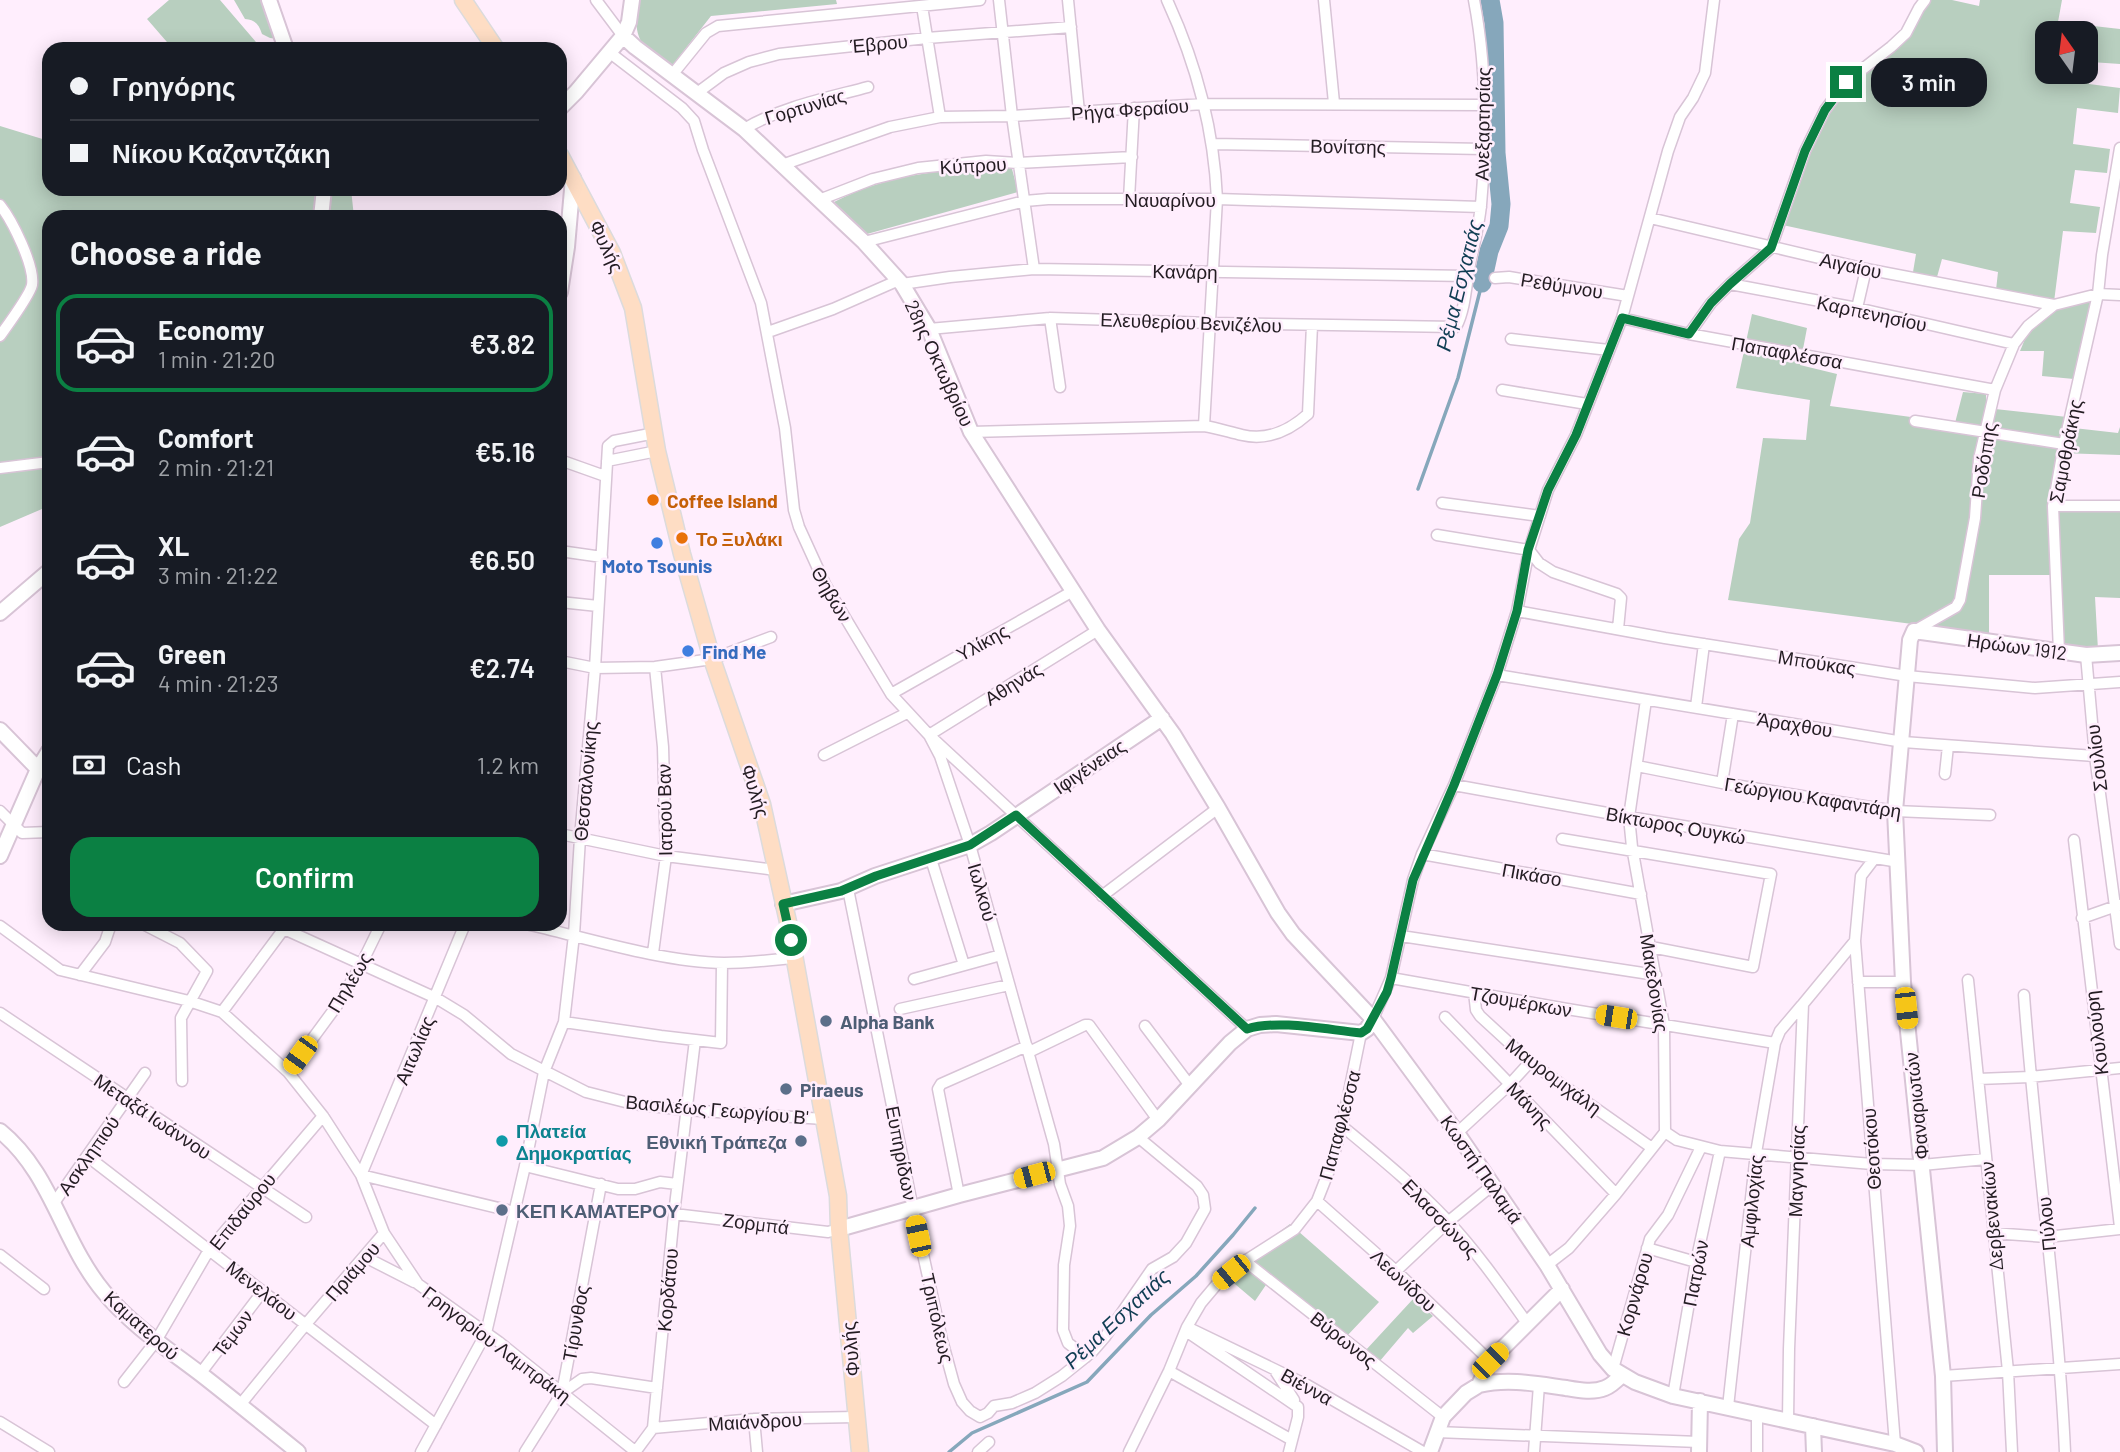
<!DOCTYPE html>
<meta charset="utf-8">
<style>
body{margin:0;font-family:Barlow,sans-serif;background:#20242c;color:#f1f3f6;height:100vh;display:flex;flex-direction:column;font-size:26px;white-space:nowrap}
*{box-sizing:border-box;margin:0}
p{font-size:23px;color:#9ea1a6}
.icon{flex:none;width:38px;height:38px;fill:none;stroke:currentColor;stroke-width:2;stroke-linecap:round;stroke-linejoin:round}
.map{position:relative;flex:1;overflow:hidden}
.drawer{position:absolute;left:42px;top:210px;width:525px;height:721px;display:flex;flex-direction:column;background:#171b24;border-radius:21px;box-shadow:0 4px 18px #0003}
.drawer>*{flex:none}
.hud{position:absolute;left:42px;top:42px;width:525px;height:154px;border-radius:21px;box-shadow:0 4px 18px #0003;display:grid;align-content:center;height:154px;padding:0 28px;background:#171b24}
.needle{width:46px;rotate:346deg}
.controls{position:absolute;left:2035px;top:21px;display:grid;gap:14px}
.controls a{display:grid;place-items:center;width:63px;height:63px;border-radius:14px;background:#171b24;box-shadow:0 4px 18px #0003;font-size:35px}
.end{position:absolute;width:32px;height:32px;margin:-16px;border:9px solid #0b8043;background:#fff;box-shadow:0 0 0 4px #fff}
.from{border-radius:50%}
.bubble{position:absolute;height:49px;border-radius:21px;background:#171b24;box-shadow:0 4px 18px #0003;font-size:23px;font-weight:600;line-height:49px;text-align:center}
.car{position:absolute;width:21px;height:42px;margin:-21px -10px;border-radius:9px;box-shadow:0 0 5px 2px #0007;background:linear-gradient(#f5c518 24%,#345 0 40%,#f5c518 0 76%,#345 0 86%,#f5c518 0)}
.hud b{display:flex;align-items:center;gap:24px;height:66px;font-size:26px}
.hud b+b{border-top:2px solid #363941}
.hud i{width:18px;height:18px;background:#f1f3f6}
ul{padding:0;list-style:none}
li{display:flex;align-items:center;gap:21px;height:98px;margin:0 14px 10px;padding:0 14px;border:4px solid transparent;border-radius:21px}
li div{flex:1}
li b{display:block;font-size:26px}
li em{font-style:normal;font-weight:600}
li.selected{border-color:#0b8043}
li>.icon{width:63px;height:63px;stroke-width:1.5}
h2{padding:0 28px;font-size:32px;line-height:84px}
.pay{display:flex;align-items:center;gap:18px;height:77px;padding:0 28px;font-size:26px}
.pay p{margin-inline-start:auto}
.primary-button{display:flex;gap:14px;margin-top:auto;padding:14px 28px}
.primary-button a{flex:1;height:80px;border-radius:21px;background:#0b8043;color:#fff;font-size:28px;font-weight:600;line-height:80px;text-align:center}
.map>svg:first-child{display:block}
</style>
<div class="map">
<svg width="2120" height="1452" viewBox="0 0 2120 1452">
<rect width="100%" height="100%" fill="#ffeefd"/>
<path fill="#b8cfbf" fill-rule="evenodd" d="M169 0H220L262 49H173L147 19Z
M234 0H265L278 39 270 38 262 34C259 25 256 20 245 19Z
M637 0H836L837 4 711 16 671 67C638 46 634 39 637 0Z
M1931 0H1952L1979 6 1980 0H2062L2058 22 2120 29V64L2091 62 2089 84 2120 88 2118 113 2077 108 2073 144 2110 149 2107 173 2075 170 2070 203 2100 207 2096 233 2063 231 2054 302 1996 290 1998 272 1942 259 1937 277 1913 272 1916 254 1773 223 1804 142 1825 103 1902 32 1909 17H1920ZM2048 33H2086V72H2048Z
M0 126 49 141V189H351L354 217H49V506L0 527Z
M1011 165 1018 192 867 234 834 202C892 172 947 170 1011 165Z
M2095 298 2074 379 2042 376 2044 351H2020L2028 332 2057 308Z
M1752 314 1807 328 1800 365 1837 374 1830 406 1955 423 1963 392 1986 394V408L2067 417 2065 427 2118 433 2120 427V455L2060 453 2050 508 2120 512V598L2095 597 2098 650 2065 648 2058 575H1989V634L1728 600 1739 539 1750 523 1763 438 1806 440 1810 400 1736 388Z
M1290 1224 1379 1302 1346 1337 1270 1279 1255 1301 1222 1273Z
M1414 1298 1433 1316 1413 1333 1408 1328 1379 1362 1365 1351Z"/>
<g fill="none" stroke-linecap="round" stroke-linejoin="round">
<path stroke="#86a7bb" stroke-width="3.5" d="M1418 489 1458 378 1482 283
M949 1452 972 1433 1087 1382 1151 1315 1196 1276 1233 1235 1255 1208"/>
<path stroke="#86a7bb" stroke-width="19" d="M1482 283 1489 251 1499 226 1501 204 1496 153 1494 23 1490 0"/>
<g stroke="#d8c4d6" stroke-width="13">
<path id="street" d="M596 0 623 36
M999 0 1012 116 1034 269
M1068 0 1079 112
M1167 0C1196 63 1214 129 1217 199L1204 426
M1324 0 1334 103
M922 6 940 117
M609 52 682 108 694 121 703 150 761 303 785 428 794 510 799 527 825 584 891 694 929 735 1247 1029
M672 75 706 33 718 26 980 0
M697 93 724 73 749 62 779 54 927 38 1071 27
M744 129C781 107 827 98 868 87
M1212 144 1484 149
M782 165 890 127 940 117 1012 116 1204 104 1486 105
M1129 199 1134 108
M819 200 873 179 918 168 986 161 1018 163 1132 157
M0 205C12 220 35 266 32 285 30 295 7 326 0 336
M1650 218 1866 269 2054 305
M864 242 1025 201 1048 199H1217L1481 207
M1495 278 1509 277 1628 296
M902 284 950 277 1034 269 1468 276
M1730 284 1857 308 2014 344
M1857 308 1866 269
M1050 318 1060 387
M1622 318 1668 151 1680 117 1693 98 1705 73 1714 0
M929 329 1050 318 1211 323 1456 327C1465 310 1466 287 1469 269 1473 248 1479 226 1481 205 1487 136 1487 68 1474 0
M768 332 833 309 899 280
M1689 334 1711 303 1730 284 1771 248 1805 151 1825 110 1846 82 1891 47 1906 33 1919 8 1925 0
M1511 339 1609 350
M1502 390 1587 404
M1915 421 2064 444
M971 432 1204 426C1217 428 1229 432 1242 435 1268 441 1289 431 1308 414L1312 325
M560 460 605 476
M607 461 657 451
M0 468 49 462
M1442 503 1540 516
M2053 506H2120
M1437 535 1529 550 1539 563 1553 572 1617 594 1621 598 1618 629
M560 551 602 557
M560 602 598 606
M1517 611 1665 638 1907 676 2035 688 2120 682
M1914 631 1956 607 1960 600 1975 518 1979 459 1995 390 2014 344 2028 326 2054 305 2098 294 2120 295
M2059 652 2053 506 2064 444 2098 294 2102 255 2120 148
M2086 655 2095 756 2120 944
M560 661 595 668 655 667 712 659 771 637
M1497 675 1903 742 2095 756
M891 694 1073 591
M1696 707 1704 644
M824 755 907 713
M1637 766 1722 783 1895 811 1990 815
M1945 774 1948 746
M1722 783 1733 714
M1454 785 1629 817 1899 862
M0 811 22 833 49 832
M560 834 666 856 776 870
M1562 839 1771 874 1753 967 1651 947
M2074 840 2120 1227
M1422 854 1641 894
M931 859 964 965
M1874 859 1861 876 1855 941 1895 1444
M848 889 913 1209 942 1340 954 1384 962 1402 970 1411 980 1417 988 1413 994 1406 1012 1403 1035 1393 1062 1376 1092 1352 1105 1337 1152 1269 1173 1257 1186 1243 1205 1209 1203 1195 1197 1186 1138 1137
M1102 896 1218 808
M2082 918 2119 905
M143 924 180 943 207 971 181 1018 182 1081
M278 924 284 929 436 998 464 1015 511 1054 586 1092 633 1104 686 1110 824 1119
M526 924C587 938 662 962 724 963 747 963 771 960 794 958
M0 926 60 970 189 1001 222 1012 288 1072 323 1116 361 1175 384 1233 418 1284 499 1342 636 1452
M1401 936 1656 975
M653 953 666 856 663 747 655 667
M80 975 105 942 111 924
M1391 978 1567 1009 1775 1043
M914 979 1001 955
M1968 980 2008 1371 2012 1452
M1858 982H1903
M1474 992 1476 1010 1480 1016 1530 1062 1652 1148
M2024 995C2035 1148 2058 1299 2065 1452
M900 1009 1009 985
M222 1012 286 926
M0 1013 306 1217
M1445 1017 1616 1194
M1373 1019 1391 978 1413 880 1422 854 1454 785 1497 675 1517 611 1529 550 1548 490 1576 435 1622 318 1689 334 1995 390
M564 1022 661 1036 721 1043 722 963
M1145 1026 1191 1087
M1029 1052 1085 1025H1089L1158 1120
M288 1072 338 1004 361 965 381 924
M1978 1079 2030 1077 2120 1068
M1342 1126C1378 1156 1415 1186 1447 1220 1477 1252 1502 1288 1527 1323
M1665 1132 1677 1140 1720 1151 1872 1164 1922 1165 1986 1159
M1457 1133 1510 1084 1530 1062
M87 1156 436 1425
M525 1166 618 1189H635L660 1182 677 1184
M361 1175 465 924
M361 1175 515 1212
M959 1195 938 1089 941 1084 1027 1046
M1317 1201 1396 1271 1490 1361
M54 1203 145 1073
M674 1214 828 1232 839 1229
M1992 1233 2047 1237 2120 1229
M1647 1248 1696 1262
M0 1255 44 1289
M365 1257 414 1282
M1245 1261 1443 1417
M1547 1265 1569 1248 1616 1194 1665 1132 1664 1025 1632 847 1629 817 1646 700
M1396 1271 1449 1221 1494 1184
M1187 1327 1307 1385 1423 1452
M1189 1333 1298 1407V1417L1289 1452
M1086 1357 1068 1343 1063 1330 1064 1265 1070 1226 1068 1206 1060 1184 1054 1144 970 845 940 756 929 735 1098 630
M1274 1369 1294 1400
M1613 1369 1650 1239 1668 1215 1701 1147
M1169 1371 1292 1440
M200 1374 263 1291
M1943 1376 2120 1364
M124 1382 156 1341 209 1250 323 1116
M562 1393 582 1379 591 1378 657 1388
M1673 1396 1696 1262 1720 1151
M240 1405 306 1324 384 1233
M1728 1407 1756 1153 1775 1043 1780 1031 1802 1005
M1757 1414V1452
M754 1419 757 1452
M1788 1420 1789 1349 1803 1004 1855 941
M0 1422 49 1452
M653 1428 754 1419 856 1417
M1436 1432 1699 1442
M636 1451 653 1428 674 1214 695 1040
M421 1452 486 1333 525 1166 544 1072 564 1022 574 935 580 838 595 668 608 446 614 441 655 433
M525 1452 562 1393 601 1184
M978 1452 989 1442
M1129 1452 1169 1371 1187 1327 1201 1303 1217 1284 1245 1261 1295 1229 1317 1201 1330 1168 1342 1126 1361 1033
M1534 1452 1539 1385"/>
</g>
<g stroke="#d8c4d6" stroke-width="18">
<path id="secondary" d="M269 0 286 49
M623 36 635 47 744 129 864 242 902 284 929 329 971 432 1098 630 1173 734 1218 808 1278 913 1293 934 1373 1019 1457 1133 1547 1265 1600 1354 1613 1369 1635 1382 1673 1396 1895 1444 1916 1452
M560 108 576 92 623 36 629 22 632 0
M321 217 324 189
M560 292 567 247 573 178
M0 613 49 571
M0 730 38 769
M0 856 38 769 49 751
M783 904 841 891 875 876 970 845 991 833 1162 718
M0 1131C52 1173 62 1242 104 1292 131 1325 168 1349 202 1375 234 1400 266 1426 298 1452
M839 1229 959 1195 1103 1158 1138 1137 1158 1120 1230 1043 1247 1029 1260 1025 1276 1024 1361 1033 1367 1029 1373 1019
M1479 1385C1508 1378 1537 1384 1566 1388 1578 1390 1593 1393 1605 1388 1611 1386 1617 1380 1622 1375
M1813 1426 1814 1452
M1430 1452 1443 1417 1466 1393 1479 1385 1490 1361 1562 1289
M1699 1452 1700 1401
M1945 1452 1943 1376 1903 982 1895 811 1910 640 1914 631 2086 655 2120 653"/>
</g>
<g stroke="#dcdbdc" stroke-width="19">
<path id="primary" d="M463 0 496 49
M560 155 612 253 633 308 657 451 682 554 712 659 762 804 788 922 838 1196 839 1229 860 1452"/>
</g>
<use href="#street" stroke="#fff" stroke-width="10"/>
<use href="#secondary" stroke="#fff" stroke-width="14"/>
<use href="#primary" stroke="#feddc4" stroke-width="16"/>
</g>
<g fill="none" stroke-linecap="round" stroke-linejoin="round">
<path stroke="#0b8043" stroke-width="9" d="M791 940 783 904 841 891 876 876 970 845 1016 815 1247 1029C1278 1019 1328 1030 1361 1033L1367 1029 1387 992 1391 978 1413 880 1454 785 1497 675 1517 611 1528 550 1548 490 1576 435 1622 318 1689 334 1711 303 1730 284 1771 248 1805 151 1825 110 1846 82"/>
</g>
<g fill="#e8710a" stroke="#ffeefd" stroke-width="2.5">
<circle cx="653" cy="500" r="7"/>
<circle cx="682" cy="538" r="7"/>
</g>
<g fill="#3f7fe0" stroke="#ffeefd" stroke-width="2.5">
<circle cx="657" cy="543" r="7"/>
<circle cx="688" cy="651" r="7"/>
</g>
<g fill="#5c6f8a" stroke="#ffeefd" stroke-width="2.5">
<circle cx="826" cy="1021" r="7"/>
<circle cx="786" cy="1089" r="7"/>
<circle cx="801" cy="1141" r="7"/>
<circle cx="502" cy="1210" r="7"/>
</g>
<circle fill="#0f9aa8" stroke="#ffeefd" stroke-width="2.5" cx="502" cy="1141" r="7"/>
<g text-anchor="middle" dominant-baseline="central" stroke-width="5" stroke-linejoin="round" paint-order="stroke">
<g font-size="19" fill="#231c22" stroke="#ffeefd">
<text transform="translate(879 43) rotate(-5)">Έβρου</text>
<text transform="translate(805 106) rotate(-17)">Γορτυνίας</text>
<text transform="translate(1130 109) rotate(-4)">Ρήγα Φεραίου</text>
<text transform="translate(1482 124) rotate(-89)">Ανεξαρτησίας</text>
<text transform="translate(1348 146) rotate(1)">Βονίτσης</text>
<text transform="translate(973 165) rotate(-3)">Κύπρου</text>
<text x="1170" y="199">Ναυαρίνου</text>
<text transform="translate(607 246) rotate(65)">Φυλής</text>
<text transform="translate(1851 265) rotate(12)">Αιγαίου</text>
<text transform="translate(1185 271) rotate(1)">Κανάρη</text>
<text transform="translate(1562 285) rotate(9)">Ρεθύμνου</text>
<text transform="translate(1872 313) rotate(12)">Καρπενησίου</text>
<text transform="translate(1191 322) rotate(2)">Ελευθερίου Βενιζέλου</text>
<text transform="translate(1787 352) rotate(10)">Παπαφλέσσα</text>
<text transform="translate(940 363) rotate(65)">28ης Οκτωβρίου</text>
<text transform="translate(2065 451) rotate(-79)">Σαμοθράκης</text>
<text transform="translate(1983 460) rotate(-81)">Ροδόπης</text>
<text transform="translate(832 594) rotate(60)">Θηβών</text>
<text transform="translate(982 642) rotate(-29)">Υλίκης</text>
<text transform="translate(2017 646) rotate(8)">Ηρώων 1912</text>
<text transform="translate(1817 662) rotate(9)">Μπούκας</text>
<text transform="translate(1013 683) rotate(-32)">Αθηνάς</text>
<text transform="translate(1795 724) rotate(9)">Άραχθου</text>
<text transform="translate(2096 758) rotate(-97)">Σουλίου</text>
<text transform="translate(1089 766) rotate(-34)">Ιφιγένειας</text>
<text transform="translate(585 781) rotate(-85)">Θεσσαλονίκης</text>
<text transform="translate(756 791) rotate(73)">Φυλής</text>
<text transform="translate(1813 797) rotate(9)">Γεώργιου Καφαντάρη</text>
<text transform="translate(664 810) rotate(-91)">Ιατρού Βαν</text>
<text transform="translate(1676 825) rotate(10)">Βίκτωρος Ουγκώ</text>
<text transform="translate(1532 874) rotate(10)">Πικάσο</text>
<text transform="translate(983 892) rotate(74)">Ιωλκού</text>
<text transform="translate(349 982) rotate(-59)">Πηλέως</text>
<text transform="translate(1655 983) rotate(81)">Μακεδονίας</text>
<text transform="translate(1521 1001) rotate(10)">Τζουμέρκων</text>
<text transform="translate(2096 1033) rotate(-97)">Κουλούρη</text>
<text transform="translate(414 1050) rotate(-67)">Αιτωλίας</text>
<text transform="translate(1554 1076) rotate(37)">Μαυρομιχάλη</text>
<text transform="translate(1530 1105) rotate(46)">Μάνης</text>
<text transform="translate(1916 1106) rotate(-96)">Φαναριωτών</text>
<text transform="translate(717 1109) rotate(5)">Βασιλέως Γεωργίου Β'</text>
<text transform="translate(153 1116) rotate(34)">Μεταξά Ιωάννου</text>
<text transform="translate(1339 1125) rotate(-75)">Παπαφλέσσα</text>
<text transform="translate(1871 1149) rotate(-94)">Θεοτόκου</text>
<text transform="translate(902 1153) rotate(79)">Ευπηρίδων</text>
<text transform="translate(88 1155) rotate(-55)">Ασκληπιού</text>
<text transform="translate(1482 1169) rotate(55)">Κωστή Παλαμά</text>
<text transform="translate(1796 1171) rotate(-88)">Μαγνησίας</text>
<text transform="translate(1751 1201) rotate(-84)">Αμφιλοχίας</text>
<text transform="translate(242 1211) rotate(-51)">Επιδαύρου</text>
<text transform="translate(1991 1216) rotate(-95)">Δερβενακίων</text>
<text transform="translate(1441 1218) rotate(46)">Ελασσώνος</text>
<text transform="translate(756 1223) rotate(7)">Ζορμπά</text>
<text transform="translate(2046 1224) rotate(-96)">Πύλου</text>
<text transform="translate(352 1271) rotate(-49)">Πριάμου</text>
<text transform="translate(1695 1273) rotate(-79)">Πατρών</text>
<text transform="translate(1404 1280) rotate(43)">Λεωνίδου</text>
<text transform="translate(262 1290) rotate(38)">Μενελάου</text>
<text transform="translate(667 1290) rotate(-85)">Κορδάτου</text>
<text transform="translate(1634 1294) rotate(-74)">Κορνάρου</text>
<text transform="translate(938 1318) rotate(77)">Τριπόλεως</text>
<text transform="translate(575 1323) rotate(-80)">Τίρυνθος</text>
<text transform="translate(142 1325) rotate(42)">Καματερού</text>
<text transform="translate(232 1333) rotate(-53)">Τεμων</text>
<text transform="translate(1344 1339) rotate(38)">Βύρωνος</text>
<text transform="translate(497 1344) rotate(37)">Γρηγορίου Λαμπράκη</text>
<text transform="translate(850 1349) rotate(-95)">Φυλής</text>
<text transform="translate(1307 1386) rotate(29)">Βιέννα</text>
<text transform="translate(755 1421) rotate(-3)">Μαιάνδρου</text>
</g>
<g font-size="19" font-weight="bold" fill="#c56008" stroke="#ffeefd" text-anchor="start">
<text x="667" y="500">Coffee Island</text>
<text x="696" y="538">Το Ξυλάκι</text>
</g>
<g font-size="19" font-weight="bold" fill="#366cbe" stroke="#ffeefd">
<text x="657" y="565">Moto Tsounis</text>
<text x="702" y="651" text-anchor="start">Find Me</text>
</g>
<g font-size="19" font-weight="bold" fill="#4e5e75" stroke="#ffeefd" text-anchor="start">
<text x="840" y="1021">Alpha Bank</text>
<text x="800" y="1089">Piraeus</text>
<text x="787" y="1141" text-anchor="end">Εθνική Τράπεζα</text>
<text x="516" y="1210">ΚΕΠ ΚΑΜΑΤΕΡΟΥ</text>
</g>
<g font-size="19" font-weight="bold" fill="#0d838f" stroke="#ffeefd" text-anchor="start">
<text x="516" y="1130">Πλατεία<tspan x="516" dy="22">Δημοκρατίας</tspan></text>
</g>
<g font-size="21" font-style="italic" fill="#103d53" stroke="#ffeefd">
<text transform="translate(1458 285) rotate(-76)">Ρέμα Εσχατιάς</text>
<text transform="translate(1116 1318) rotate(-43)">Ρέμα Εσχατιάς</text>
</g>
</g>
</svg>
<div class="controls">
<a><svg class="needle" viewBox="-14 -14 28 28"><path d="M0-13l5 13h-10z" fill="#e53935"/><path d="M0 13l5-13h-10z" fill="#9ea1a6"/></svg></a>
</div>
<i class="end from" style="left:791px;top:940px"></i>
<i class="end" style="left:1846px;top:82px"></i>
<div class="bubble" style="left:1871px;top:58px;width:116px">3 min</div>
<i class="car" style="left:1906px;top:1008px;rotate:174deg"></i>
<i class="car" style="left:1616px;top:1017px;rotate:279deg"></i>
<i class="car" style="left:300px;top:1055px;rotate:216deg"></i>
<i class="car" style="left:1034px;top:1175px;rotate:255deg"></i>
<i class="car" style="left:918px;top:1236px;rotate:348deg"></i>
<i class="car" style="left:1231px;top:1272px;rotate:231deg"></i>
<i class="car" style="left:1490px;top:1361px;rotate:45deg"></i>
<div class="hud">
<b><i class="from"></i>Γρηγόρης</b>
<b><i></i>Νίκου Καζαντζάκη</b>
</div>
<section class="drawer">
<h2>Choose a ride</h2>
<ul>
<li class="selected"><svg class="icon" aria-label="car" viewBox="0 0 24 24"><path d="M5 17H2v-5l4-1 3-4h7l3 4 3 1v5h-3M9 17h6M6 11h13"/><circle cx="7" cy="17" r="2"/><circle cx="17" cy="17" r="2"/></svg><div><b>Economy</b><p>1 min · 21:20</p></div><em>€3.82</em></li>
<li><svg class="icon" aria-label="car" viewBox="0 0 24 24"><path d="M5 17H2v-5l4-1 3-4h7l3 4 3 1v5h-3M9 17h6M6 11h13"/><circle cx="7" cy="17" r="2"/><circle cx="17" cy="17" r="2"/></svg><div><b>Comfort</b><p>2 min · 21:21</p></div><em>€5.16</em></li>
<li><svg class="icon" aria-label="car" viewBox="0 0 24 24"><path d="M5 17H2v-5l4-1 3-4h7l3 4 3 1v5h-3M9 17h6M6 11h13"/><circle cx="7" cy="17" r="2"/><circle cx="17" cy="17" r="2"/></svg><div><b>XL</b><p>3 min · 21:22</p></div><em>€6.50</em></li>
<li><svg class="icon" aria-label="car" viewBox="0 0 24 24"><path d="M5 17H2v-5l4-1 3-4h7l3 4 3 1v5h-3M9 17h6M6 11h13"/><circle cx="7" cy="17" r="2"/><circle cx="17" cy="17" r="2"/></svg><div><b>Green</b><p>4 min · 21:23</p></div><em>€2.74</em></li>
</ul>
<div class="pay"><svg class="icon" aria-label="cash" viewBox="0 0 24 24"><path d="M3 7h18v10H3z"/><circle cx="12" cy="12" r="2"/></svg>Cash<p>1.2 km</p></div>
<div class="primary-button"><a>Confirm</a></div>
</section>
</div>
